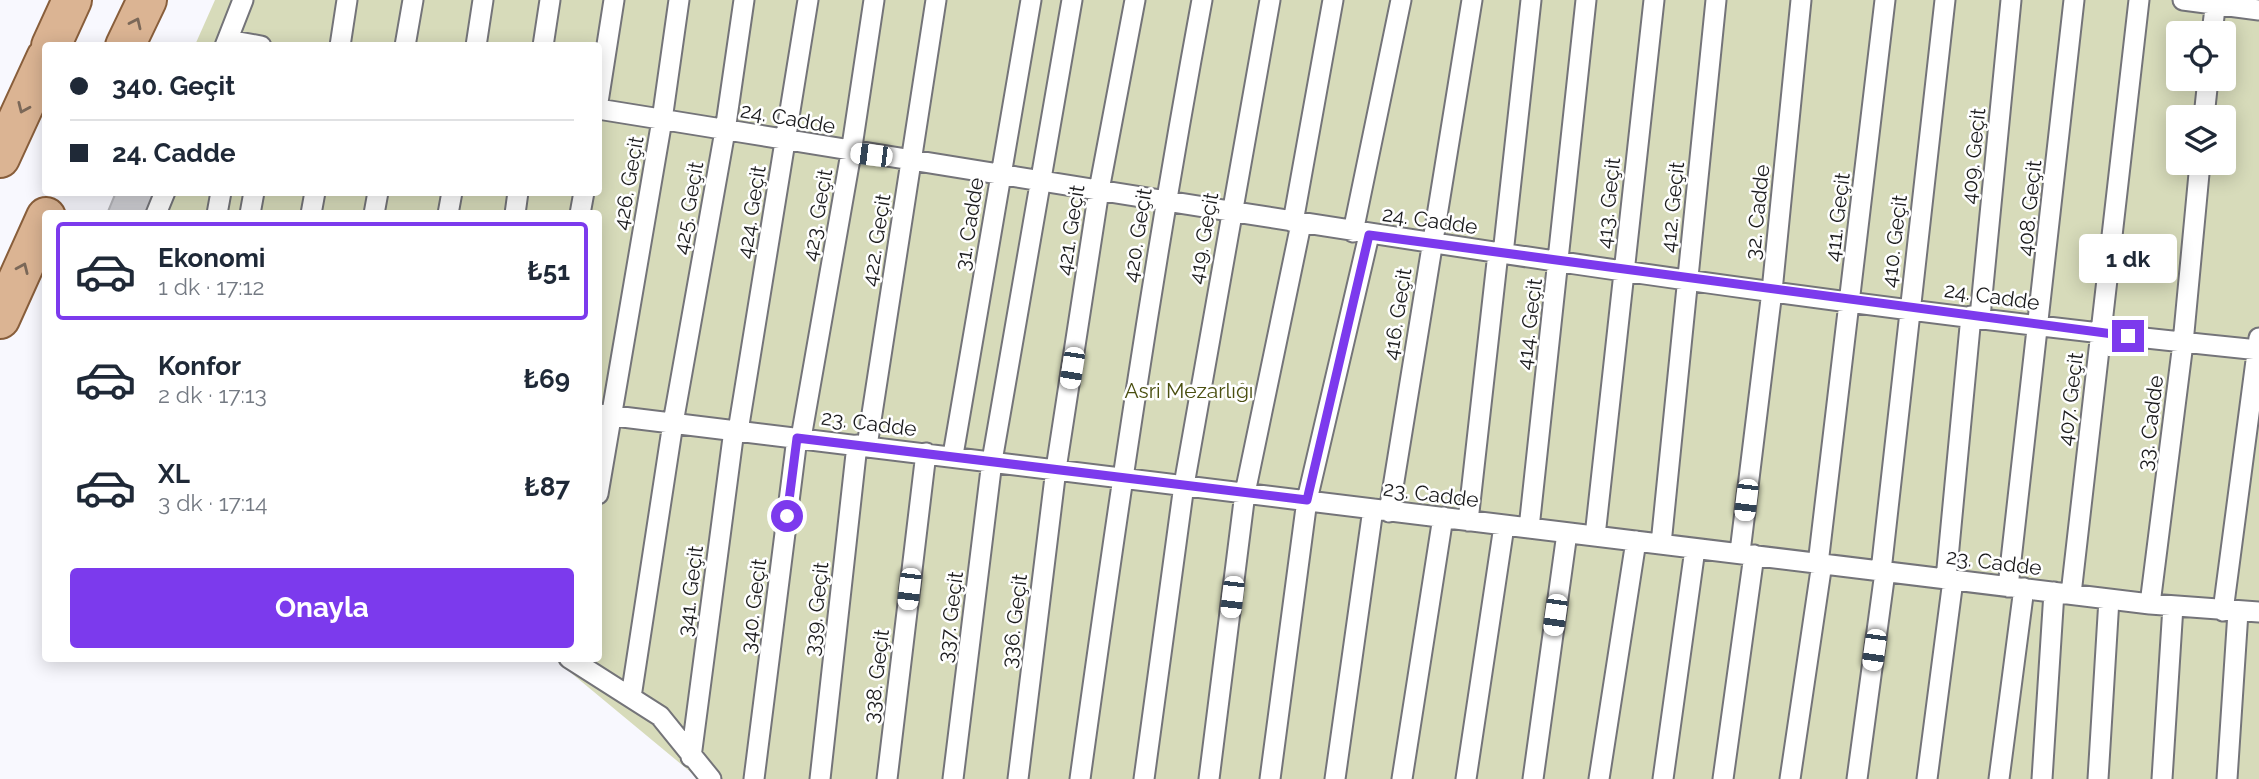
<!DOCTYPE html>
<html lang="tr">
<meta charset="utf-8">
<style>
body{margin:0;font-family:Raleway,sans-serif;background:#f6f6f7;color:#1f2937;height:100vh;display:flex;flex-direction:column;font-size:26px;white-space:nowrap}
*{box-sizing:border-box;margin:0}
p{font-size:23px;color:#747a83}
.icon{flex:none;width:38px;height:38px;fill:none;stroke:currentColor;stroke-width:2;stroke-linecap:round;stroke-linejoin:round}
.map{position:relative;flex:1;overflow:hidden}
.panel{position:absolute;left:42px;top:210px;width:560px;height:452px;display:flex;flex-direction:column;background:#fff;border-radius:7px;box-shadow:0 4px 18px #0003}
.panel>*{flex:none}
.hud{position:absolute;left:42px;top:42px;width:560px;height:154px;border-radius:7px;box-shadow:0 4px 18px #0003;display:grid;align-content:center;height:154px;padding:0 28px;background:#fff}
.controls{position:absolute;left:2166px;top:21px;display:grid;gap:14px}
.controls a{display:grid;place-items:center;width:70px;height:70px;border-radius:7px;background:#fff;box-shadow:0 4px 18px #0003;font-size:35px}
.end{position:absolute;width:32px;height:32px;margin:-16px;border:9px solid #7c3aed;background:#fff;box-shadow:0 0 0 4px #fff}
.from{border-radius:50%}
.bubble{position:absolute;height:49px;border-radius:7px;background:#fff;box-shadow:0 4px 18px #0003;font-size:23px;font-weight:700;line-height:49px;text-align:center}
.car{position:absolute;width:21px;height:42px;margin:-21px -10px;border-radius:9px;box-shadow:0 0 5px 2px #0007;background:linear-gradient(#fff 24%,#345 0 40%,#fff 0 76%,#345 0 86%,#fff 0)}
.hud b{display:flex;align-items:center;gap:24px;height:66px;font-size:26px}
.hud b+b{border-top:2px solid #e0e1e3}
.hud i{width:18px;height:18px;background:#1f2937}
ul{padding:12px 0 0;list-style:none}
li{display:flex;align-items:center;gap:21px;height:98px;margin:0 14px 10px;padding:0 14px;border:4px solid transparent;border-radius:7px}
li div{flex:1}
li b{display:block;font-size:26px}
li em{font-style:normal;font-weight:700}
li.on{border-color:#7c3aed}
li>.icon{width:63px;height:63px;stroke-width:1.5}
.button{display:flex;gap:14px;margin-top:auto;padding:14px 28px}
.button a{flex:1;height:80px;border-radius:7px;background:#7c3aed;color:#fff;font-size:28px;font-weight:700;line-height:80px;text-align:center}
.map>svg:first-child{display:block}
</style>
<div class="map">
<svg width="2259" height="779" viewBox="0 0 2259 779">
<rect width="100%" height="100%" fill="#f8f8fe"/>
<path fill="#d7dbba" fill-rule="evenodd" d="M215 0H2259V779H699L553 658H598V214H119L129 192H598V46L195 45ZM2179 33H2224V79H2179ZM2179 117H2224V163H2179Z"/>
<path fill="#ceced3" stroke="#b5b5ba" stroke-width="2" d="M116 192H157L148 214H107Z"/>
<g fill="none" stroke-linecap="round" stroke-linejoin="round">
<g stroke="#747479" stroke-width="23">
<path id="lane" d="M2183 0 2259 10
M2212 33 2216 0
M228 40 261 46
M225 46 243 0
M340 46 347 0
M405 46 413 0
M476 46 483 0
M543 46 550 0
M598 102 614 0
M598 109C1151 198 1702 294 2259 350
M2204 117 2208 79
M156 214 165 192
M217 214 221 192
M250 214 254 192
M311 214 315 192
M374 214 378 192
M448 214 452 192
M515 214 518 192
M580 214 584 192
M1293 222 1333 0
M1353 232 1401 0
M1503 254 1531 0
M1980 317 2011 0
M598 414 2150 604 2259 612
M738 431 808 0
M801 438 851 153 874 0
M867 446 936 0
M953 455 1031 0
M598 494 662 120 679 0
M1389 512 1472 0
M1468 521 1498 253
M1529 528 1586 0
M1595 536 1654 0
M1661 544 1716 0
M1740 552 1772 291 1801 0
M1818 564 1885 0
M1881 571 1945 0
M1946 579 1971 316
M2008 587 2074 0
M2071 594 2139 0
M2150 604 2183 343 2200 163
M2223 611 2259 338
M569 658 660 716 711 779
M631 697 673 423 725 131 744 0
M691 757 734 430
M754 779 797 438
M820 779 857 445
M887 779 926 453
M953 779 992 461 1072 0
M1018 779 1056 469 1099 190 1135 0
M1080 779C1116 518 1154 259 1202 0
M1144 779 1184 485 1270 0
M1209 779 1245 493 1301 224
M1270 779 1307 500 1369 235
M1335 779 1373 509
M1402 779 1443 517
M1466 779 1504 526
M1533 779 1567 533
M1599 779 1636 541
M1663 779 1695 549
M1723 779 1754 555
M1790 779 1822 563
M1857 779 1885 572
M1927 779 1953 580
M1999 779 2024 588
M2042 779 2054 592
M2098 779 2109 599
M2162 779 2173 606
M2227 779 2238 612"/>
</g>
<g stroke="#885e3b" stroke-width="42">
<path id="primary" d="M51 46 72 0
M125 46 147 0
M0 158 46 58
M0 319 46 217"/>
</g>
<use href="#lane" stroke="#fff" stroke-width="19"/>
<use href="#primary" stroke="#dbb493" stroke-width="38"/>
</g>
<defs><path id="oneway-chevron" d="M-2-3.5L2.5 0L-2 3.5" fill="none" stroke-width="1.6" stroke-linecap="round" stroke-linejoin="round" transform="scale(1.75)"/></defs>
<g stroke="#7b6858">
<use href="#oneway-chevron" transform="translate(136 23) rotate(-65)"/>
<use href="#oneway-chevron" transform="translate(23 108) rotate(114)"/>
<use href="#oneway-chevron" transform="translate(23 268) rotate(-66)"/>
</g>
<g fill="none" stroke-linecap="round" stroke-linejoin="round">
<path stroke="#7c3aed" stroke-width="9" d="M787 516 797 438 1307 500 1369 235 2128 336"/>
</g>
<g text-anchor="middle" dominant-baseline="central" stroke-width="5" stroke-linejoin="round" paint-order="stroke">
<g font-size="21" fill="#1b1b1d" stroke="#fff">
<text transform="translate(788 118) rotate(10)">24. Cadde</text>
<text transform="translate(1973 156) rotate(-84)">409. Geçit</text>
<text transform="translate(628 183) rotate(-80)">426. Geçit</text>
<text transform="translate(1608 203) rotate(-84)">413. Geçit</text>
<text transform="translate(1672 207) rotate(-84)">412. Geçit</text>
<text transform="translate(688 208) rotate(-80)">425. Geçit</text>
<text transform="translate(2029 208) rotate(-84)">408. Geçit</text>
<text transform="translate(751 212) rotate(-81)">424. Geçit</text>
<text transform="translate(1757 212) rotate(-84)">32. Cadde</text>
<text transform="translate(817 215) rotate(-80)">423. Geçit</text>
<text transform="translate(1837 217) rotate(-83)">411. Geçit</text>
<text transform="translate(1430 220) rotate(8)">24. Cadde</text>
<text transform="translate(969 224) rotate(-81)">31. Cadde</text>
<text transform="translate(1070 230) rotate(-81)">421. Geçit</text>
<text transform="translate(1137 235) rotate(-81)">420. Geçit</text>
<text transform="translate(1203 238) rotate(-80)">419. Geçit</text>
<text transform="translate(876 240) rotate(-81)">422. Geçit</text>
<text transform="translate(1894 241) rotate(-83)">410. Geçit</text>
<text transform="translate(1992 296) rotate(8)">24. Cadde</text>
<text transform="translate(1397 314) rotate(-81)">416. Geçit</text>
<text transform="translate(1529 324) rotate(-83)">414. Geçit</text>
<text transform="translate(2070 399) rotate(-83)">407. Geçit</text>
<text transform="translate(869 423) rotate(7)">23. Cadde</text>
<text transform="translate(2150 423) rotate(-83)">33. Cadde</text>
<text transform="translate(1431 494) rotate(7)">23. Cadde</text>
<text transform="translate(1994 562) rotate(7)">23. Cadde</text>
<text transform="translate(690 591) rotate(-83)">341. Geçit</text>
<text transform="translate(753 606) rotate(-83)">340. Geçit</text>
<text transform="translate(816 609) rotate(-84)">339. Geçit</text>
<text transform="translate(950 617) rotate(-83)">337. Geçit</text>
<text transform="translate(1014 621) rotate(-83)">336. Geçit</text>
<text transform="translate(876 676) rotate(-83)">338. Geçit</text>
</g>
<g font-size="21" fill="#4a4f10" stroke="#fff">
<text x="1189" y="390">Asri Mezarlığı</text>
</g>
</g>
</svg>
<div class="controls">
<a><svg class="icon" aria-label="locate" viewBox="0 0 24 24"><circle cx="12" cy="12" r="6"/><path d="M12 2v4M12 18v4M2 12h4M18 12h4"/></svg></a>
<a><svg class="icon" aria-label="layers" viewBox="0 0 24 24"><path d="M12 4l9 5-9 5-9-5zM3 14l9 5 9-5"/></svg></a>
</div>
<i class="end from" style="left:787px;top:516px"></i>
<i class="end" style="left:2128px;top:336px"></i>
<div class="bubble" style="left:2079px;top:234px;width:98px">1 dk</div>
<i class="car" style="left:871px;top:155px;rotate:277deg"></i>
<i class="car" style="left:1072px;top:368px;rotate:189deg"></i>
<i class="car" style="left:1746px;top:500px;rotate:187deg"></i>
<i class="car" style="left:909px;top:589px;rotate:187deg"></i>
<i class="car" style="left:1232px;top:597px;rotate:187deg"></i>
<i class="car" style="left:1555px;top:615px;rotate:188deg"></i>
<i class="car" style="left:1874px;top:650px;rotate:188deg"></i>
<div class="hud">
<b><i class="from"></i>340. Geçit</b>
<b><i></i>24. Cadde</b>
</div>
<section class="panel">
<ul>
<li class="on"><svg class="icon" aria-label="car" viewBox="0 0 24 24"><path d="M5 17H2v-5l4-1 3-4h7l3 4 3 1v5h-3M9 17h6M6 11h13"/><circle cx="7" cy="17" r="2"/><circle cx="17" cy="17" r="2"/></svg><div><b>Ekonomi</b><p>1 dk · 17:12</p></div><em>₺51</em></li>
<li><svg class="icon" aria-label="car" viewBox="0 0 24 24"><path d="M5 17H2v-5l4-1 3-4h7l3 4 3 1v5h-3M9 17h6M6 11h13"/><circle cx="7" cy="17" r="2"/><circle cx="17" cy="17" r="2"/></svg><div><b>Konfor</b><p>2 dk · 17:13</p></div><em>₺69</em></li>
<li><svg class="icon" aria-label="car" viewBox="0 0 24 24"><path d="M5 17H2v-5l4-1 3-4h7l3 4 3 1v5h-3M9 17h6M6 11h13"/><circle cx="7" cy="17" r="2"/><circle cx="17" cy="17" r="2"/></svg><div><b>XL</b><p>3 dk · 17:14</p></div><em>₺87</em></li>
</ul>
<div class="button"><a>Onayla</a></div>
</section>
</div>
